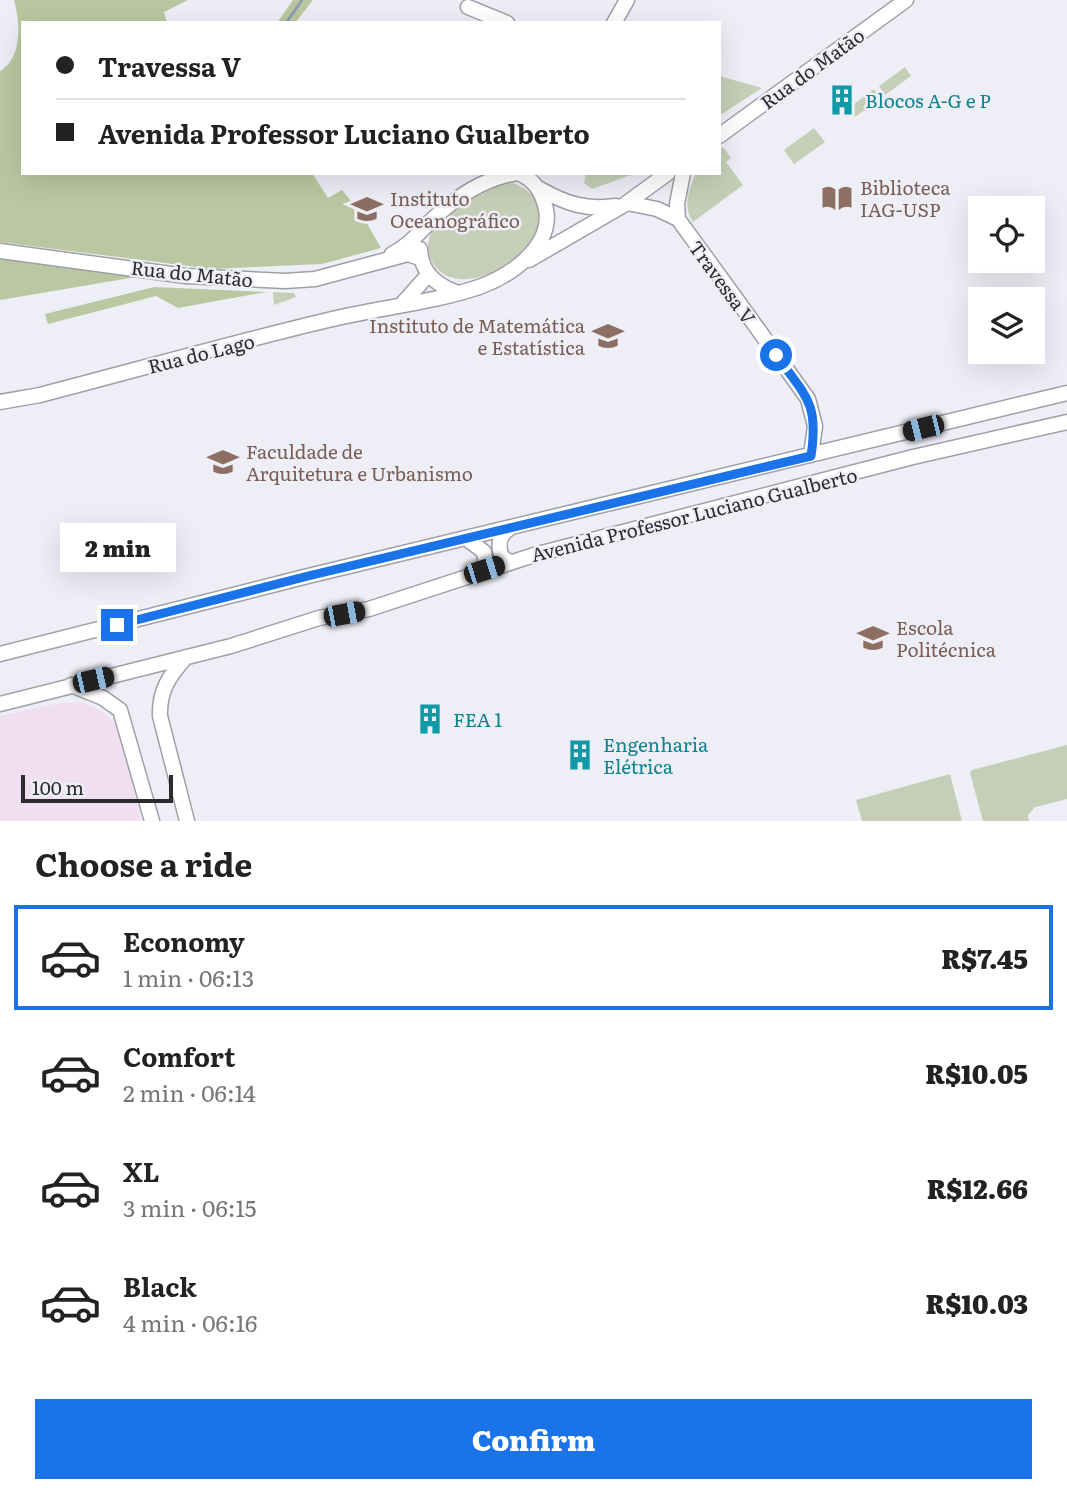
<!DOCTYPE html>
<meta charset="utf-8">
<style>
body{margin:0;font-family:Literata,serif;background:#f6f6f6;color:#222;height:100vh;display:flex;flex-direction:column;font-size:26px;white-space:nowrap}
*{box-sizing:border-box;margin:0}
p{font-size:23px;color:#767676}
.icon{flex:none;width:38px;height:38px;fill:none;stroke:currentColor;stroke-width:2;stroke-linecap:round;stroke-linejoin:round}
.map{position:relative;height:821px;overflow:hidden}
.sheet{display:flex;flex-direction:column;background:#fff;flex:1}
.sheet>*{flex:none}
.guide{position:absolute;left:21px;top:21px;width:700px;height:154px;border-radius:0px;box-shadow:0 7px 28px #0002;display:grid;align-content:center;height:154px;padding:0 35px;background:#fff}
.buttons{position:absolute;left:968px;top:196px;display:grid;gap:14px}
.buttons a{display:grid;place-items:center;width:77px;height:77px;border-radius:0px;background:#fff;box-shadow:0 7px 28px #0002;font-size:35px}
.scale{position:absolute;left:21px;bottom:18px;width:152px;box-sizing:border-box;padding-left:7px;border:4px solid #2c2c2f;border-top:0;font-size:19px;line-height:24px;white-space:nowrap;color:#2c2c2f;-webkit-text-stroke:5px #eeeef7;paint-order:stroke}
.end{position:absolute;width:32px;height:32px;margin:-16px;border:9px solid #1a73e8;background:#fff;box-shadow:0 0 0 4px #fff}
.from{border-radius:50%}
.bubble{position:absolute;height:49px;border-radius:0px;background:#fff;box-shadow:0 7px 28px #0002;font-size:23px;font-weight:800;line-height:49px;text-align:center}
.car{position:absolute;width:21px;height:42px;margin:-21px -10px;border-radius:9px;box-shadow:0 0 5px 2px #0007;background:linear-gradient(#222 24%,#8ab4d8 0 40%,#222 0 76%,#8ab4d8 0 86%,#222 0)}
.guide b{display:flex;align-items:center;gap:24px;height:66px;font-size:26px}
.guide b+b{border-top:2px solid #e0e0e0}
.guide i{width:18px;height:18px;background:#222}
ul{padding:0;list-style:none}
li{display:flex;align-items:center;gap:21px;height:105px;margin:0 14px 10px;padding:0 21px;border:4px solid transparent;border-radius:0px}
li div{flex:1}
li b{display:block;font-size:26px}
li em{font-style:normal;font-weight:800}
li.on{border-color:#1a73e8}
li>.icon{width:63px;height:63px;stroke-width:1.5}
h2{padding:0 35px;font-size:32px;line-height:84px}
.cta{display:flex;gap:14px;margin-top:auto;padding:14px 35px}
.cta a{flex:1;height:80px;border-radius:0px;background:#1a73e8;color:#fff;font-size:28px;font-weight:800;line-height:80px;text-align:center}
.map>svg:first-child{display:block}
</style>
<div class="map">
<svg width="1067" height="821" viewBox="0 0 1067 821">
<rect width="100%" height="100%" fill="#eeeef7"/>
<path fill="#efdff1" d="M82 702 100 710 119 727 141 821H0V716L60 703Z"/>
<path fill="#c6ceb7" d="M905 67 911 76 885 95 879 86Z
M719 76 762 88 719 116Z
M874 89 881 98 855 117 849 108Z
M814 128 825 142 794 164 784 150Z
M723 147 731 158 726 162 743 185 693 222C682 207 689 189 696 173H719V150Z
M586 173H636L592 189 584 183Z
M513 183C595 216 471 316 434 265 424 252 428 237 435 224L491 185Z
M273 292 294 293 296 297 274 305Z
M1067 745V799L1035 807 1028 815 1029 821H983L970 773 972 770Z
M950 774 962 821H862L856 800Z"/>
<path fill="#bac7a0" d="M14 0H188L164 12 167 23H23V173H312L328 198 342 190 361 213 381 248 322 264 212 269 0 242V71C23 58 20 21 14 0Z
M293 0H313L295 23H277Z
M0 258 43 260 136 277 0 300Z
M154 287 266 292 178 308 156 296 48 324 45 314Z"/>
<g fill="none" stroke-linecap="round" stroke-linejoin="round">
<path stroke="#889bb2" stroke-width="2.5" d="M286 23 302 0"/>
<g stroke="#9f9fa7" stroke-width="17">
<path id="minor" d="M468 7 507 23
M614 23 627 0
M719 136 906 0
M540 189C567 204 585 210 616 206
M627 203 657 209 678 219 737 300 808 399 815 426 811 455
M678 219 677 204 683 173
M420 249C421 272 435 284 455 292
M0 251 186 276 285 281 315 279 408 254 420 258
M392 254C410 245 419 232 433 219 457 196 484 178 517 173
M529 260 624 205 668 173
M403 303 428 275
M0 402 40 395C136 370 232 343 328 320 376 308 432 303 479 287 510 276 553 247 546 209 542 192 535 180 518 173
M467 539 484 552 486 566 484 571
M510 562 502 557C497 545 499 535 510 528
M0 654 308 576 1067 393
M186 657C169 676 159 691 160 716L187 821
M71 685 103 698 120 710 152 821
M0 704 231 646 319 618 369 609 534 555 913 457 1067 422"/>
</g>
<use href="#minor" stroke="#fff" stroke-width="14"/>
</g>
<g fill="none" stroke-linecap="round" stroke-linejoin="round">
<path stroke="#1a73e8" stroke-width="9" d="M117 625 308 576 811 456C819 402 806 397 776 355"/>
</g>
<defs>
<g id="building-bare" transform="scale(2.415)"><path d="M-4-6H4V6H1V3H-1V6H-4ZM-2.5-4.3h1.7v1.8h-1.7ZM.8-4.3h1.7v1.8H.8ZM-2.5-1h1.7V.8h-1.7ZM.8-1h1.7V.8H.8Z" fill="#0f9aa8" stroke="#eeeef7" stroke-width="2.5" paint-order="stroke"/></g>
<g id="library-bare" transform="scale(2.415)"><path d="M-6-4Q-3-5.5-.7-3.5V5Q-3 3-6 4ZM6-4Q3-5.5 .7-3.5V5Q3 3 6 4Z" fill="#8d6e63" stroke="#eeeef7" stroke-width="2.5" paint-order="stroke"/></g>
<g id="university-bare" transform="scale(2.415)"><path d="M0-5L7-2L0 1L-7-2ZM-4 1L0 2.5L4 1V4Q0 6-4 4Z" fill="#8d6e63" stroke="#eeeef7" stroke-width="2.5" paint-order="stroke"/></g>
</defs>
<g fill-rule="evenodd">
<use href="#building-bare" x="842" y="100"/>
<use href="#library-bare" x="837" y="198"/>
<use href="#university-bare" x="367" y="209"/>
<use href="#university-bare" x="608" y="336"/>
<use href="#university-bare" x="223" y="462"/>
<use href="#university-bare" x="873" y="638"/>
<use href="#building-bare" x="430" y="719"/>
<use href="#building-bare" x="580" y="755"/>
</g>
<g text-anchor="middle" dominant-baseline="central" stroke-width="5" stroke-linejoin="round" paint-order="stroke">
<g font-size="19" fill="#2c2c2f" stroke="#eeeef7">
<text transform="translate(812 68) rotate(-36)">Rua do Matão</text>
<text transform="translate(192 273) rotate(6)">Rua do Matão</text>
<text transform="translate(723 282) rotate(54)">Travessa V</text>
<text transform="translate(201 353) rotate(-14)">Rua do Lago</text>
<text transform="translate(694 514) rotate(-14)">Avenida Professor Luciano Gualberto</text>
</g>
<g font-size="19" fill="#0d838f" stroke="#eeeef7" text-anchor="start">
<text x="865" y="100">Blocos A-G e P</text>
<text x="453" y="719">FEA 1</text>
<text x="603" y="744">Engenharia<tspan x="603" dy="22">Elétrica</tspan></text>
</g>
<g font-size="19" fill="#785e54" stroke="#eeeef7" text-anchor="start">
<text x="860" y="187">Biblioteca<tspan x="860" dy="22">IAG-USP</tspan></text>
<text x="390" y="198">Instituto<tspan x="390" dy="22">Oceanográfico</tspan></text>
<text x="585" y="325" text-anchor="end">Instituto de Matemática<tspan x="585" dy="22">e Estatística</tspan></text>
<text x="246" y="451">Faculdade de<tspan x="246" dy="22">Arquitetura e Urbanismo</tspan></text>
<text x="896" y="627">Escola<tspan x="896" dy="22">Politécnica</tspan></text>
</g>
</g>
</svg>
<div class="buttons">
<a><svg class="icon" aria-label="locate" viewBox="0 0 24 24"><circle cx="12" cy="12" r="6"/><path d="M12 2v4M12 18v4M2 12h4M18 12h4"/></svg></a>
<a><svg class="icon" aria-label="layers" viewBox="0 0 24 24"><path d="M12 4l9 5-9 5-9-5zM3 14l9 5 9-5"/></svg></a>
</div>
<div class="scale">100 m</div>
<i class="end from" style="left:776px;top:355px"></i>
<i class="end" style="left:117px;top:625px"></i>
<div class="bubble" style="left:60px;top:523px;width:116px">2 min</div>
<i class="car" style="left:923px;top:428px;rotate:256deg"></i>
<i class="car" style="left:484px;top:570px;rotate:72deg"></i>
<i class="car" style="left:344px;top:614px;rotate:79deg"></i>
<i class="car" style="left:93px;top:680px;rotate:77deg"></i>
<div class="guide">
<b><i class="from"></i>Travessa V</b>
<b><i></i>Avenida Professor Luciano Gualberto</b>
</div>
</div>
<section class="sheet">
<h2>Choose a ride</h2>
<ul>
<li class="on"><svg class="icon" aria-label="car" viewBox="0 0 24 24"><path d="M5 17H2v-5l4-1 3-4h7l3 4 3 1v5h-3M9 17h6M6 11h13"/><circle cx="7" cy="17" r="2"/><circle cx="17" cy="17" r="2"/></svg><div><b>Economy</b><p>1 min · 06:13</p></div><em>R$7.45</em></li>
<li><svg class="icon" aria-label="car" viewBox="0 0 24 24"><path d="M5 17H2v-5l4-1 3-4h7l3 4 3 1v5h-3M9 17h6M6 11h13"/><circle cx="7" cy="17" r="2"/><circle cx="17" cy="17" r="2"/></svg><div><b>Comfort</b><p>2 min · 06:14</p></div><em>R$10.05</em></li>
<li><svg class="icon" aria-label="car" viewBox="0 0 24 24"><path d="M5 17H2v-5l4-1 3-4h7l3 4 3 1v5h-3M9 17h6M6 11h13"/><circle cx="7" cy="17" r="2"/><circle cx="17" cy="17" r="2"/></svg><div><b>XL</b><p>3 min · 06:15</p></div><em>R$12.66</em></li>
<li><svg class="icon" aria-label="car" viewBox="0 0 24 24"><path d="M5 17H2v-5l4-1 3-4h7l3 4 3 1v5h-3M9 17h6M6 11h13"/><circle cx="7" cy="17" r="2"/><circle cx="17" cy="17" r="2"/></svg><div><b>Black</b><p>4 min · 06:16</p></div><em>R$10.03</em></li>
</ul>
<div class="cta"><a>Confirm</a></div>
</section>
